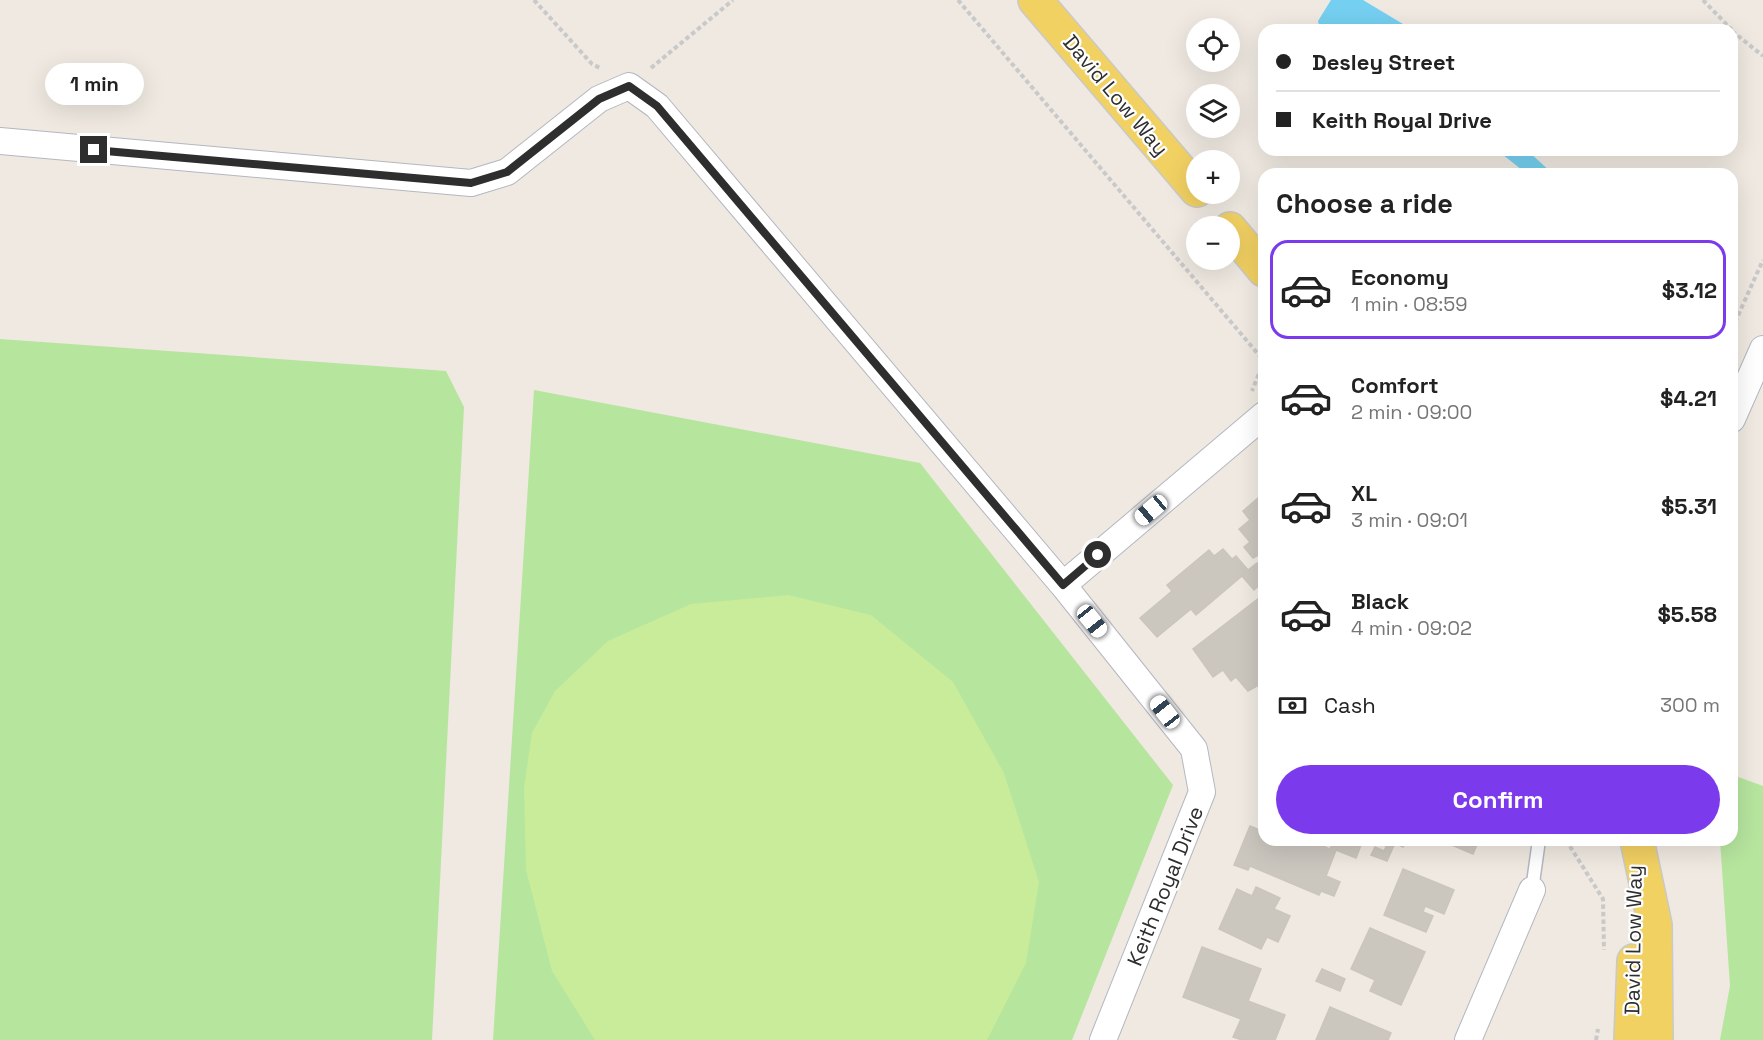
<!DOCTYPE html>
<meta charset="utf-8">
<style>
body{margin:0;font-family:"Space Grotesk",sans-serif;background:#f6f6f6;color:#222;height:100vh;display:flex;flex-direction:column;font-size:22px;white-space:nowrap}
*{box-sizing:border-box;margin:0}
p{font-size:20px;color:#767676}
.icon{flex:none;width:33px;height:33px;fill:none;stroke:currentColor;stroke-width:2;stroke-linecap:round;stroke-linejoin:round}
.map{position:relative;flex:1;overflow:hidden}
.drawer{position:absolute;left:1258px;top:168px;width:480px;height:678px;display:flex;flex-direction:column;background:#fff;border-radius:18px;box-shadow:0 6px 24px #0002}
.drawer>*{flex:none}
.top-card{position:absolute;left:1258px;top:24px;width:480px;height:132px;border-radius:18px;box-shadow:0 6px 24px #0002;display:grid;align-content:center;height:132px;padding:0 18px;background:#fff}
.buttons{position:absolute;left:1186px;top:18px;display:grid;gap:12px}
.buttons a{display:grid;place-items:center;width:54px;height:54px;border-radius:50%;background:#fff;box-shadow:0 6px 24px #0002;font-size:30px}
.end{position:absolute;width:27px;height:27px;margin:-14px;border:8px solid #2e2e2e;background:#fff;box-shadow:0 0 0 3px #fff}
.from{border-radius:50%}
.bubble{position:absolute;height:42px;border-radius:21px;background:#fff;box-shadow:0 6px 24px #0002;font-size:20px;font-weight:700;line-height:42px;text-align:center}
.car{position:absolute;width:18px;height:36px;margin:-18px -9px;border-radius:8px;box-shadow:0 0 4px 2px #0007;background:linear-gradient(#fff 24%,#345 0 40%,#fff 0 76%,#345 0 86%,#fff 0)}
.top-card b{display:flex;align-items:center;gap:21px;height:57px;font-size:22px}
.top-card b+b{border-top:2px solid #e0e0e0}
.top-card i{width:15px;height:15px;background:#222}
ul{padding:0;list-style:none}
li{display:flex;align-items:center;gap:18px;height:99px;margin:0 12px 9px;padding:0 6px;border:3px solid transparent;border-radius:18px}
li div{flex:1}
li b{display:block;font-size:22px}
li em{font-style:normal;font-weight:700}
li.selected{border-color:#7c3aed}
li>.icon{width:54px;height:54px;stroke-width:1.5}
h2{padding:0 18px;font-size:27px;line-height:72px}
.pay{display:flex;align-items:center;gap:15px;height:66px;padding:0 18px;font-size:22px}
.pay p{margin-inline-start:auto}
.cta{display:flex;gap:12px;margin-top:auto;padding:12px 18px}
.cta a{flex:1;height:69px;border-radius:36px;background:#7c3aed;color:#fff;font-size:24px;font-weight:700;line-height:69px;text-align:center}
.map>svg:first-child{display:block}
</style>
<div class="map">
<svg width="1763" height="1040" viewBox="0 0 1763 1040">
<rect width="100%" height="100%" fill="#efe9e1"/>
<path fill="#b6e59e" d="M0 339 446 371 464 407 432 1040H0Z
M534 390 920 463 1173 785 1072 1040H493Z
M1733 775 1763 786V1040H1720L1730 986 1720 840H1732Z"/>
<path fill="#c9ec9a" d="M788 595 871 615 953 682 1004 773 1039 882 1026 963 987 1040H595L552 971 526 870 524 788 532 733 555 691 608 641 691 604Z"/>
<path fill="#75cff0" d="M1331 0H1363L1413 30H1320L1318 21Z
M1497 150H1527L1553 174H1527Z"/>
<path fill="#cbc7bf" stroke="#cbc5ba" stroke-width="1.5" d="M1264 493V552L1253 558 1244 547 1250 542 1239 529 1250 520 1243 511Z
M1223 549 1232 559 1236 556 1248 570 1257 563 1264 572V581L1254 590 1242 576 1196 615 1191 609 1157 637 1140 618 1172 591 1167 585 1209 550 1214 556Z
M1263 595 1264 682 1248 691 1236 677 1231 681 1223 670 1213 677 1193 649Z
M1264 824V840H1308L1330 849 1334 840H1363L1356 858 1336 850 1326 876 1340 882 1334 896 1321 891 1319 895 1250 866 1248 870 1234 865 1250 826 1262 831Z
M1389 840H1406L1403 847 1395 843 1387 861 1371 855 1375 847 1384 851Z
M1440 840H1479L1473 854Z
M1403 869 1454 890 1444 914 1425 906 1423 912 1433 916 1426 932 1384 915Z
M1256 887 1280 898 1274 909 1290 916 1278 942 1267 937 1261 949 1219 929 1237 889 1252 896Z
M1370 928 1425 952 1401 1005 1370 991 1375 980 1351 969Z
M1202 947 1261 969 1248 1001 1285 1015 1275 1040H1242L1233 1037 1241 1019 1183 997Z
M1322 969 1345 979 1340 991 1316 981Z
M1330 1007 1391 1033 1388 1040H1316Z"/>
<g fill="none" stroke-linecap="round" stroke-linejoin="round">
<g stroke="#b4b7c1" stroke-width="15">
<path id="service" d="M1532 890 1539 840"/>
</g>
<g stroke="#b4b7c1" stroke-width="28">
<path id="minor" d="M0 141 471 183 507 172 599 99 629 86 657 106 1063 585 1194 749 1202 792 1103 1040
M1732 419 1763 349
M1063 585 1264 415
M1468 1040 1532 890"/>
</g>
<g stroke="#c9c9c9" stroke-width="36">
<path id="primary" d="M1035 0 1197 190
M1230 229 1264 270
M1637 840 1655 925 1656 1040
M1631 1040 1634 961"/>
</g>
<path stroke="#c9c9c9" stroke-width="4" stroke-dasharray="4.5 3" stroke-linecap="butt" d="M534 0 592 64 600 68
M958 0 1264 361 1252 391
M1703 0 1732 30
M1732 31 1763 56
M651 68 733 0
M1732 329 1763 260
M1566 840 1603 899 1604 950
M1596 1040 1598 1029"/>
<use href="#service" stroke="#fff" stroke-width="12"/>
<use href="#minor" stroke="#fff" stroke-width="26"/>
<use href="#primary" stroke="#f2d163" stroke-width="33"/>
</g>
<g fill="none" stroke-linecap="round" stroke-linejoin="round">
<path stroke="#2e2e2e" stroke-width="8" d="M94 150 471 183 507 172 599 99 629 86 657 106 1063 585 1098 555"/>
</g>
<g text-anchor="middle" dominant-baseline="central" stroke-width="4.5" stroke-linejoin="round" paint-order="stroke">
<g font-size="21" fill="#2e2e2e" stroke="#fff">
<text transform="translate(1116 95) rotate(50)">David Low Way</text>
<text transform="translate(1165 886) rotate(-68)">Keith Royal Drive</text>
<text transform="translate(1633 940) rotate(-89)">David Low Way</text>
</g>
</g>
</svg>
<div class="buttons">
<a><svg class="icon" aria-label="locate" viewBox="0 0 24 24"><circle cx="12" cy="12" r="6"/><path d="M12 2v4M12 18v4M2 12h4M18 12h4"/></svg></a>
<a><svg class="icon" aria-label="layers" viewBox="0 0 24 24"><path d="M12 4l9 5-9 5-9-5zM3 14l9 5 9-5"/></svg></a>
<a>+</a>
<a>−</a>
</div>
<i class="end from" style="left:1098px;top:555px"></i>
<i class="end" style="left:94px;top:150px"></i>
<div class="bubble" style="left:45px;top:63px;width:99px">1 min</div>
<i class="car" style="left:1151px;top:510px;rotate:230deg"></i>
<i class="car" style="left:1092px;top:621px;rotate:141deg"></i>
<i class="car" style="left:1165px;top:712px;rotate:322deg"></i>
<div class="top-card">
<b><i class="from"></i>Desley Street</b>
<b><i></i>Keith Royal Drive</b>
</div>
<section class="drawer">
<h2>Choose a ride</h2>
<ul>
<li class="selected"><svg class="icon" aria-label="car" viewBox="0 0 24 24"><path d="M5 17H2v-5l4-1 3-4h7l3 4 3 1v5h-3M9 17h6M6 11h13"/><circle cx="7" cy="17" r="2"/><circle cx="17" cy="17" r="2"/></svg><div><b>Economy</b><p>1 min · 08:59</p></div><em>$3.12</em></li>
<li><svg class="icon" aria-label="car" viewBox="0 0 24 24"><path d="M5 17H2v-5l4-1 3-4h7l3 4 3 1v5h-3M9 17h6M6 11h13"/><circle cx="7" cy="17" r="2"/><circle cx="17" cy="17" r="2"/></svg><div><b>Comfort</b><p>2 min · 09:00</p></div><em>$4.21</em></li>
<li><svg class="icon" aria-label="car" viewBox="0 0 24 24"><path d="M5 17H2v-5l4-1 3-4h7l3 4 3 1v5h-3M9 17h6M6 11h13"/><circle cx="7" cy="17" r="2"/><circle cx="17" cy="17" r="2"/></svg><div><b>XL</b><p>3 min · 09:01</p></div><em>$5.31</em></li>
<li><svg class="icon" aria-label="car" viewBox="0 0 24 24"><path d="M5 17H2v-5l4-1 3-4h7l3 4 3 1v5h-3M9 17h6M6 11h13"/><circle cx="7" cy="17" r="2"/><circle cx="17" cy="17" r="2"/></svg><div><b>Black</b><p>4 min · 09:02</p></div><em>$5.58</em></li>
</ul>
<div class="pay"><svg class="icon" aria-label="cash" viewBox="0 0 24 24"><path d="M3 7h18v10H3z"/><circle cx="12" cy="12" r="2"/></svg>Cash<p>300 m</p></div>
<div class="cta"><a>Confirm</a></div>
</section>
</div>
